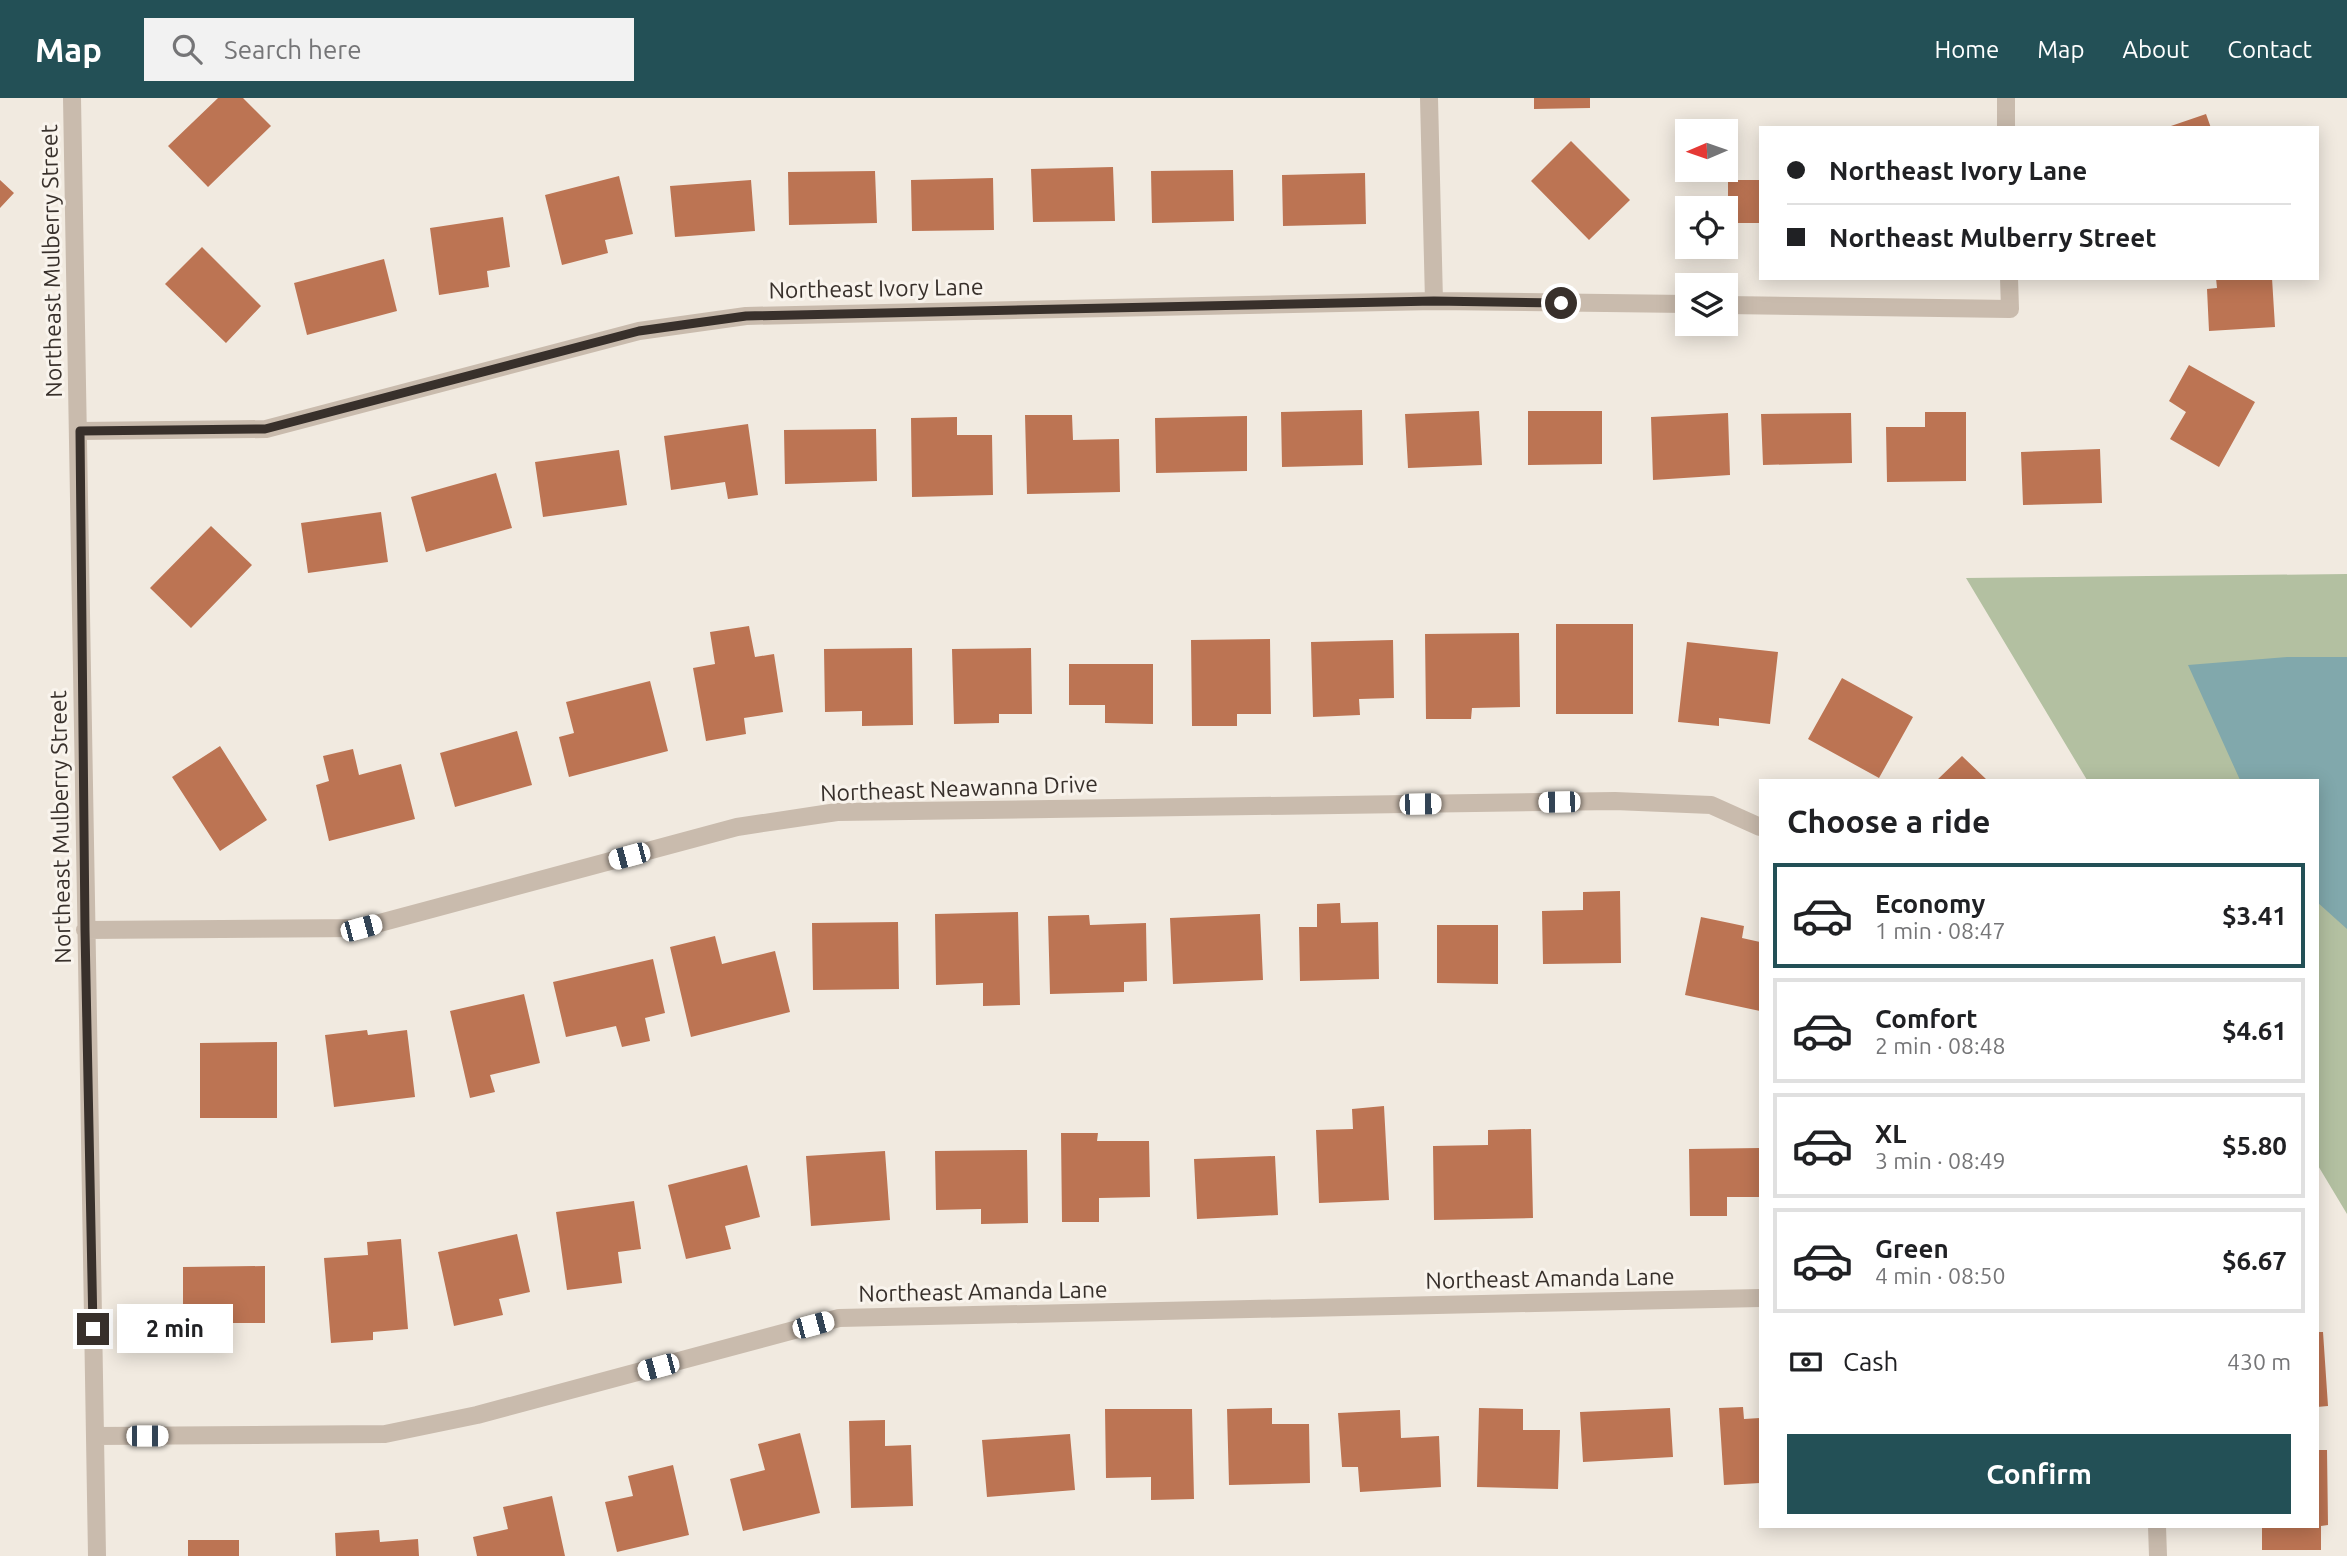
<!DOCTYPE html>
<meta charset="utf-8">
<style>
body{margin:0;font-family:Ubuntu,sans-serif;background:#f2f2f2;color:#202124;height:100vh;display:flex;flex-direction:column;font-size:26px;white-space:nowrap}
*{box-sizing:border-box;margin:0}
p{font-size:23px;color:#757577}
.icon{flex:none;width:38px;height:38px;fill:none;stroke:currentColor;stroke-width:2;stroke-linecap:round;stroke-linejoin:round}
.map{position:relative;flex:1;overflow:hidden}
.sheet{position:absolute;left:1759px;top:681px;width:560px;height:749px;display:flex;flex-direction:column;background:#fff;border-radius:0px;box-shadow:0 4px 18px #0003}
.sheet>*{flex:none}
.top-card{position:absolute;left:1759px;top:28px;width:560px;height:154px;border-radius:0px;box-shadow:0 4px 18px #0003;display:grid;align-content:center;height:154px;padding:0 28px;background:#fff}
.needle{width:46px;rotate:268deg}
.fabs{position:absolute;left:1675px;top:21px;display:grid;gap:14px}
.fabs a{display:grid;place-items:center;width:63px;height:63px;border-radius:0px;background:#fff;box-shadow:0 4px 18px #0003;font-size:35px}
.end{position:absolute;width:32px;height:32px;margin:-16px;border:9px solid #38302b;background:#fff;box-shadow:0 0 0 4px #fff}
.from{border-radius:50%}
.bubble{position:absolute;height:49px;border-radius:0px;background:#fff;box-shadow:0 4px 18px #0003;font-size:23px;font-weight:700;line-height:49px;text-align:center}
.car{position:absolute;width:21px;height:42px;margin:-21px -10px;border-radius:9px;box-shadow:0 0 5px 2px #0007;background:linear-gradient(#fff 24%,#345 0 40%,#fff 0 76%,#345 0 86%,#fff 0)}
.top-card b{display:flex;align-items:center;gap:24px;height:66px;font-size:26px}
.top-card b+b{border-top:2px solid #e0e0e0}
.top-card i{width:18px;height:18px;background:#202124}
ul{padding:0;list-style:none}
li{display:flex;align-items:center;gap:21px;height:105px;margin:0 14px 10px;padding:0 14px;border:4px solid #e0e0e0;border-radius:0px}
li div{flex:1}
li b{display:block;font-size:26px}
li em{font-style:normal;font-weight:700}
li.active{border-color:#235056}
li>.icon{width:63px;height:63px;stroke-width:1.5}
h2{padding:0 28px;font-size:32px;line-height:84px}
.pay{display:flex;align-items:center;gap:18px;height:77px;padding:0 28px;font-size:26px}
.pay p{margin-inline-start:auto}
.button{display:flex;gap:14px;margin-top:auto;padding:14px 28px}
.button a{flex:1;height:80px;border-radius:0px;background:#235056;color:#fff;font-size:28px;font-weight:700;line-height:80px;text-align:center}
header{display:flex;align-items:center;gap:42px;box-sizing:border-box;height:98px;padding:0 35px;background:#235056;color:#fff}
header strong{font-size:33px}
nav{display:flex;gap:38px;margin-inline-start:auto;font-size:24px}
.search{width:490px;height:63px;background:#f2f2f2;display:flex;align-items:center;gap:18px;box-sizing:border-box;padding:0 24px;border-radius:0px;color:#757577;font-size:26px}
.map>svg:first-child{display:block}
</style>
<header>
<strong>Map</strong>
<div class="search"><svg class="icon" aria-label="search" viewBox="0 0 24 24"><circle cx="10" cy="10" r="6"/><path d="M15 15l6 6"/></svg>Search here</div>
<nav><a>Home</a><a>Map</a><a>About</a><a>Contact</a></nav>
</header>
<div class="map">
<svg width="2347" height="1458" viewBox="0 0 2347 1458">
<rect width="100%" height="100%" fill="#f1eae0"/>
<path fill="#b3c0a1" d="M2347 476V1116L2317 1066V682H2087L1966 480Z"/>
<path fill="#81a8ac" d="M2287 559H2347V831L2317 804V682H2240L2188 567Z"/>
<path fill="#bc7453" d="M218 0H243L271 28 208 89 168 48Z
M1534 0H1590V10L1534 11Z
M2206 16 2211 30H2168V29Z
M1571 43 1630 102 1589 142 1531 83Z
M1113 69 1115 123 1033 124 1031 71Z
M1233 72 1234 123 1152 125 1151 73Z
M875 73 877 125 789 127 788 74Z
M1365 75 1366 126 1283 128 1282 77Z
M619 78 633 136 605 142 608 155 562 167 545 97Z
M993 80 994 132 912 133 911 82Z
M0 82 14 95 0 110Z
M751 82 755 133 675 139 670 88Z
M1728 82H1760V125H1728Z
M503 119 510 169 487 173 489 189 439 197 430 130Z
M202 149 261 208 226 245 165 186Z
M384 161 397 213 307 237 294 185Z
M2216 180H2272L2275 229 2209 233 2207 191 2217 190Z
M2189 267 2255 304 2219 369 2170 341 2186 314 2169 303Z
M1362 312 1363 367 1282 369 1281 314Z
M1479 313 1482 367 1408 370 1405 316Z
M1528 313H1602V366L1528 367Z
M1925 314H1966V383L1887 384 1886 329H1925Z
M1728 315 1730 377 1653 382 1651 319Z
M1851 315 1852 365 1763 367 1761 316Z
M1025 317H1072L1073 342 1119 341 1120 394 1027 396Z
M1247 318V373L1156 375 1155 320Z
M957 319V337H992L993 397 912 399 911 320Z
M748 326 758 397 728 401 725 384 671 392 664 338Z
M876 331 877 383 785 386 784 332Z
M2100 351 2102 405 2023 407 2021 354Z
M619 352 627 407 543 419 535 364Z
M496 375 512 430 426 454 411 399Z
M381 414 388 464 308 475 301 425Z
M211 428 252 467 191 530 150 490Z
M1556 526H1633V616H1556Z
M749 528 755 559 774 556 783 614 744 620 746 636 706 643 693 570 715 566 710 534Z
M1519 535 1520 609 1472 610 1471 621H1426L1425 536Z
M1270 541 1271 616H1237V628H1192L1191 542Z
M1393 542 1394 600 1359 601 1360 617 1313 619 1311 544Z
M1687 544 1778 554 1770 626 1719 620V628L1678 624Z
M912 550 913 627 862 628V613L825 614 824 551Z
M1031 550 1032 616H999V625L954 626 952 551Z
M1069 566H1153V626L1105 625V607H1069Z
M1842 580 1913 619 1879 680 1808 641Z
M650 583 668 653 569 679 559 639 574 635 566 604Z
M517 633 532 687 455 709 440 655Z
M220 648 267 722 220 753 172 679Z
M353 651 359 677 401 666 415 721 329 743 316 687 329 683 323 658Z
M1962 658 1987 682H1937Z
M1620 793 1621 865 1543 866 1542 813 1583 812V794Z
M1340 805 1341 825 1378 824 1379 881 1300 883 1299 829H1317V806Z
M1018 814 1020 907 983 908V885L936 887 935 816Z
M1260 816 1263 882 1173 886 1170 820Z
M1089 817 1090 827 1146 825 1147 883 1124 884V894L1050 896 1048 818Z
M1701 819 1744 828 1742 840 1760 844V913L1685 897Z
M898 824 899 891 813 892 812 825Z
M1437 827H1498V886L1437 885Z
M715 838 722 866 775 853 790 914 691 939 670 849Z
M653 861 665 915 645 920 650 943 622 949 616 928 566 939 553 884Z
M524 896 540 965 490 977 495 994 470 1000 450 913Z
M367 932 368 937 407 932 415 999 334 1009 325 937Z
M277 944V1020H200V945Z
M1384 1008 1389 1102 1319 1105 1316 1032 1353 1031 1352 1011Z
M1531 1031 1533 1120 1434 1122 1433 1048 1488 1047V1032Z
M1061 1035H1098L1097 1043H1149L1150 1099 1099 1100V1124H1062Z
M1760 1050V1099H1727V1118H1690L1689 1051Z
M1027 1052 1028 1125 981 1126V1111L936 1112 935 1053Z
M885 1053 890 1122 811 1128 806 1058Z
M1275 1058 1278 1117 1197 1121 1194 1061Z
M747 1067 760 1119 725 1128 731 1151 686 1161 668 1087Z
M634 1103 641 1151 618 1154 622 1185 567 1192 556 1114Z
M517 1136 530 1194 499 1201 503 1217 454 1228 438 1154Z
M401 1141 408 1231 373 1234V1242L331 1245 324 1160 368 1157 367 1144Z
M265 1168V1225H230V1245L183 1246V1169Z
M2317 1234H2323L2328 1308 2317 1309Z
M1743 1309 1744 1321 1760 1320V1385L1724 1387 1719 1310Z
M1272 1310V1326H1309L1310 1385 1229 1387 1227 1311Z
M1479 1310 1523 1311V1332H1560L1558 1391 1477 1389Z
M1670 1310 1673 1359 1583 1364 1580 1314Z
M1105 1311H1192L1194 1401 1151 1402V1379L1106 1380Z
M1400 1312 1401 1340 1439 1338 1441 1389 1360 1394 1358 1369H1342L1338 1315Z
M885 1322V1348L911 1347 913 1408 851 1410 849 1323Z
M800 1335 820 1415 743 1433 730 1381 765 1372 758 1346Z
M1070 1336 1075 1392 987 1399 982 1342Z
M2317 1352H2327L2328 1427 2321 1428V1452H2262V1428H2317Z
M673 1367 689 1437 617 1454 605 1404 633 1398 628 1378Z
M552 1398 565 1458H477L473 1439 508 1431 503 1409Z
M379 1432 380 1444 418 1441 419 1458H336L335 1435Z
M188 1442H239V1458H188Z"/>
<g fill="none" stroke-linecap="round" stroke-linejoin="round">
<path stroke="#c9bbad" stroke-width="18" d="M72 0C83 486 87 972 97 1458
M1429 0 1434 203
M2006 0V30
M1726 207 2010 211 2009 180
M80 333 266 331 639 233 746 218 1434 203 1687 206
M85 832 361 830 737 729 837 714 1615 703 1711 707 1760 729
M95 1338 385 1336 477 1317 839 1220 1760 1200
M2157 1428 2158 1458"/>
</g>
<g fill="none" stroke-linecap="round" stroke-linejoin="round">
<path stroke="#38302b" stroke-width="9" d="M93 1231 85 832 80 333 265 331 639 233 746 218 1434 203 1561 205"/>
</g>
<g text-anchor="middle" dominant-baseline="central" stroke-width="6" stroke-linejoin="round" paint-order="stroke">
<g font-size="23" fill="#38302b" stroke="#f9f4ed">
<text transform="translate(51 163) rotate(-91)">Northeast Mulberry Street</text>
<text transform="translate(876 190) rotate(-1)">Northeast Ivory Lane</text>
<text transform="translate(959 690) rotate(-2)">Northeast Neawanna Drive</text>
<text transform="translate(60 729) rotate(-91)">Northeast Mulberry Street</text>
<text transform="translate(1550 1180) rotate(-1)">Northeast Amanda Lane</text>
<text transform="translate(983 1193) rotate(-1)">Northeast Amanda Lane</text>
</g>
</g>
</svg>
<div class="fabs">
<a><svg class="needle" viewBox="-14 -14 28 28"><path d="M0-13l5 13h-10z" fill="#e53935"/><path d="M0 13l5-13h-10z" fill="#757577"/></svg></a>
<a><svg class="icon" aria-label="locate" viewBox="0 0 24 24"><circle cx="12" cy="12" r="6"/><path d="M12 2v4M12 18v4M2 12h4M18 12h4"/></svg></a>
<a><svg class="icon" aria-label="layers" viewBox="0 0 24 24"><path d="M12 4l9 5-9 5-9-5zM3 14l9 5 9-5"/></svg></a>
</div>
<i class="end from" style="left:1561px;top:205px"></i>
<i class="end" style="left:93px;top:1231px"></i>
<div class="bubble" style="left:117px;top:1206px;width:116px">2 min</div>
<i class="car" style="left:1559px;top:704px;rotate:269deg"></i>
<i class="car" style="left:1420px;top:706px;rotate:89deg"></i>
<i class="car" style="left:629px;top:758px;rotate:255deg"></i>
<i class="car" style="left:361px;top:830px;rotate:75deg"></i>
<i class="car" style="left:813px;top:1227px;rotate:75deg"></i>
<i class="car" style="left:658px;top:1269px;rotate:255deg"></i>
<i class="car" style="left:147px;top:1338px;rotate:90deg"></i>
<div class="top-card">
<b><i class="from"></i>Northeast Ivory Lane</b>
<b><i></i>Northeast Mulberry Street</b>
</div>
<section class="sheet">
<h2>Choose a ride</h2>
<ul>
<li class="active"><svg class="icon" aria-label="car" viewBox="0 0 24 24"><path d="M5 17H2v-5l4-1 3-4h7l3 4 3 1v5h-3M9 17h6M6 11h13"/><circle cx="7" cy="17" r="2"/><circle cx="17" cy="17" r="2"/></svg><div><b>Economy</b><p>1 min · 08:47</p></div><em>$3.41</em></li>
<li><svg class="icon" aria-label="car" viewBox="0 0 24 24"><path d="M5 17H2v-5l4-1 3-4h7l3 4 3 1v5h-3M9 17h6M6 11h13"/><circle cx="7" cy="17" r="2"/><circle cx="17" cy="17" r="2"/></svg><div><b>Comfort</b><p>2 min · 08:48</p></div><em>$4.61</em></li>
<li><svg class="icon" aria-label="car" viewBox="0 0 24 24"><path d="M5 17H2v-5l4-1 3-4h7l3 4 3 1v5h-3M9 17h6M6 11h13"/><circle cx="7" cy="17" r="2"/><circle cx="17" cy="17" r="2"/></svg><div><b>XL</b><p>3 min · 08:49</p></div><em>$5.80</em></li>
<li><svg class="icon" aria-label="car" viewBox="0 0 24 24"><path d="M5 17H2v-5l4-1 3-4h7l3 4 3 1v5h-3M9 17h6M6 11h13"/><circle cx="7" cy="17" r="2"/><circle cx="17" cy="17" r="2"/></svg><div><b>Green</b><p>4 min · 08:50</p></div><em>$6.67</em></li>
</ul>
<div class="pay"><svg class="icon" aria-label="cash" viewBox="0 0 24 24"><path d="M3 7h18v10H3z"/><circle cx="12" cy="12" r="2"/></svg>Cash<p>430 m</p></div>
<div class="button"><a>Confirm</a></div>
</section>
</div>
